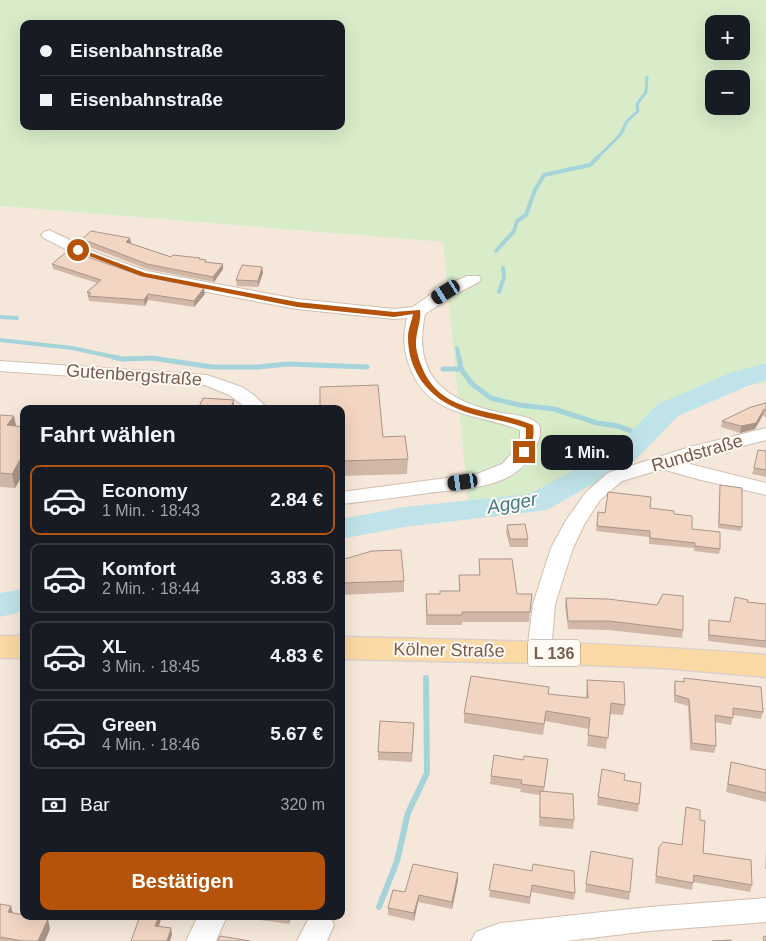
<!DOCTYPE html>
<html lang="de">
<meta charset="utf-8">
<style>
body{margin:0;font-family:Arial,sans-serif;background:#242831;color:#f1f3f6;height:100vh;display:flex;flex-direction:column;font-size:19px;white-space:nowrap}
*{box-sizing:border-box;margin:0}
p{font-size:16px;color:#9ea1a6}
.icon{flex:none;width:28px;height:28px;fill:none;stroke:currentColor;stroke-width:2;stroke-linecap:round;stroke-linejoin:round}
.map{position:relative;flex:1;overflow:hidden}
.details{position:absolute;left:20px;top:405px;width:325px;height:515px;display:flex;flex-direction:column;background:#171b24;border-radius:10px;box-shadow:0 5px 20px #0002}
.details>*{flex:none}
.hud{position:absolute;left:20px;top:20px;width:325px;height:110px;border-radius:10px;box-shadow:0 5px 20px #0002;display:grid;align-content:center;height:110px;padding:0 20px;background:#171b24}
.buttons{position:absolute;left:705px;top:15px;display:grid;gap:10px}
.buttons a{display:grid;place-items:center;width:45px;height:45px;border-radius:10px;background:#171b24;box-shadow:0 5px 20px #0002;font-size:25px}
.end{position:absolute;width:22px;height:22px;margin:-11px;border:6px solid #b45309;background:#fff;box-shadow:0 0 0 2px #fff}
.from{border-radius:50%}
.bubble{position:absolute;height:35px;border-radius:10px;background:#171b24;box-shadow:0 5px 20px #0002;font-size:16px;font-weight:600;line-height:35px;text-align:center}
.car{position:absolute;width:15px;height:30px;margin:-15px -8px;border-radius:6px;box-shadow:0 0 4px 1px #0007;background:linear-gradient(#222 24%,#8ab4d8 0 40%,#222 0 76%,#8ab4d8 0 86%,#222 0)}
.hud b{display:flex;align-items:center;gap:18px;height:48px;font-size:19px}
.hud b+b{border-top:1px solid #363941}
.hud i{width:12px;height:12px;background:#f1f3f6}
ul{padding:0;list-style:none}
li{display:flex;align-items:center;gap:15px;height:70px;margin:0 10px 8px;padding:0 10px;border:2px solid #363941;border-radius:10px}
li div{flex:1}
li b{display:block;font-size:19px}
li em{font-style:normal;font-weight:600}
li.on{border-color:#b45309}
li>.icon{width:45px;height:45px;stroke-width:1.5}
h2{padding:0 20px;font-size:22px;line-height:60px}
.pay{display:flex;align-items:center;gap:12px;height:55px;padding:0 20px;font-size:19px}
.pay p{margin-inline-start:auto}
.button{display:flex;gap:10px;margin-top:auto;padding:10px 20px}
.button a{flex:1;height:58px;border-radius:10px;background:#b45309;color:#fff;font-size:20px;font-weight:600;line-height:58px;text-align:center}
.map>svg:first-child{display:block}
</style>
<div class="map">
<svg width="766" height="941" viewBox="0 0 766 941">
<rect width="100%" height="100%" fill="#fdf6ec"/>
<path fill="#f5e8da" fill-rule="evenodd" d="M0 206 443 242 468 503 534 513 637 430 734 388 766 383V941H0ZM24 409H341V916H24Z"/>
<path fill="#d8ecc9" fill-rule="evenodd" d="M0 0H766V383L734 388 637 430 534 513 468 503 443 242 0 206ZM24 24H341V126H24ZM714 24H741V51H714ZM714 79H741V106H714Z"/>
<g fill="none" stroke-linecap="round" stroke-linejoin="round">
<path stroke="#a5d3da" stroke-width="3" d="M597 158 621 134 627 121 638 111 637 104 646 92 647 77"/>
<path stroke="#a5d3da" stroke-width="4" d="M496 251 514 231 517 221 526 215 535 190 544 175 590 165 599 156
M499 292 504 277 503 268
M0 317 17 318
M0 340 72 348 119 358
M457 348 459 358
M148 358H153"/>
<path stroke="#a5d3da" stroke-width="5" d="M113 357 123 359 152 358 212 367H258L288 364 367 367
M459 357 461 369
M443 369H461L472 384 491 398 519 405 554 409 597 423 618 426 643 436"/>
<path stroke="#a5d3da" stroke-width="6" d="M379 907 397 861 408 813 427 773 426 678"/>
<path fill="#bfe3e8" fill-rule="evenodd" d="M766 363V380L750 385 678 416 634 461 547 510 404 527 341 539V519L404 507 529 494 614 449 658 404 730 373Z
M24 589V611L0 617V593Z"/>
<g stroke="#d1beb0" stroke-width="2">
<path id="minor" d="M49 230 99 254 147 271 297 299 394 309 413 307 440 288 467 276H479L481 279 479 282 452 296 425 314C413 371 439 398 493 411 507 415 526 414 537 423 543 428 539 439 537 445 533 455 525 466 516 472 494 489 455 489 428 493 399 497 370 501 341 504V492L477 474 502 464 515 450 520 437V430C478 413 428 418 410 367 403 349 403 336 407 318L394 319 297 309 143 280 87 260 44 238 41 235 44 232Z
M0 361 207 375 242 387 254 395 268 409H248L229 395 205 385 0 371Z
M766 428V440L682 462 766 483V495L697 479 662 469 622 481 600 500 585 523 573 548 555 604 551 652 547 658 539 660 531 658 527 652 533 604 551 548 565 522 586 492 608 473 690 447Z
M766 898V922L649 931 566 941H471L476 932 500 923 649 907Z
M198 916H227L216 941H186Z
M310 916H330L334 925 327 941H297Z"/>
</g>
<g stroke="#dad1cd" stroke-width="3">
<path id="major" d="M0 636H24V658H0Z
M341 637C483 640 624 643 766 655V677L663 668 539 663 341 659Z"/>
</g>
<use href="#minor" fill="#fff" fill-rule="evenodd"/>
<use href="#major" fill="#fbd9a5" fill-rule="evenodd"/>
</g>
<path fill="#d1b7a8" d="M130 238 131 243H130L171 257 200 258V259L206 260V262L223 264V269L214 282 147 269 82 244V239Z
M85 256 142 276 205 294 194 307 148 300 145 306 89 301 87 292 97 283 53 269 52 264Z
M262 267 263 273 258 287 237 286 236 280Z
M766 403V418L763 415 755 429 740 433 721 427 722 421Z
M341 409 383 437 408 459 407 474 341 476Z
M0 415 16 426 24 427V473L15 488 0 487Z
M766 451V477L752 474 754 468Z
M720 485 742 527 741 531 718 528Z
M650 508 674 514 692 529 720 549 719 554 694 551V548L649 544V537L596 531 598 512 605 513Z
M507 525 528 539V547H510L506 533Z
M479 559 517 594H532L529 622H462V625H426V594H440L459 591V575H479Z
M341 560 404 581V592L341 595Z
M566 598 683 630 682 638 608 630 568 629 565 606Z
M747 602 766 604V648L708 641V626L709 620 730 622Z
M684 678 763 712 761 719 733 715 731 725 715 722 716 746 714 753 690 750 688 706 674 702V688L675 681 683 682Z
M587 680 625 705 623 715 610 714 606 749 587 746 589 729 545 721 543 735 464 723V713L548 694 586 698Z
M414 723 412 762 378 760V752Z
M548 759 544 791 574 820 573 829 539 826 540 795 520 792 521 789 490 784 491 776 523 760Z
M731 762 766 770V802L726 792Z
M602 769 624 780 639 804 638 812 597 805Z
M686 807 700 820 703 853 752 885 750 892 693 882 692 890 655 883 659 847 682 845Z
M766 850V869H765Z
M591 851 630 892 629 900 585 892Z
M494 864 575 893 574 900 531 892 530 904 489 897Z
M458 873V880L452 909 418 902 414 921 388 915V908L405 892Z
M0 904 11 906 13 913 50 929 45 941H0Z
M260 916H291L289 924 260 920Z"/>
<path fill="#aa9588" d="M130 238 131 243 127 247 126 242Z
M223 264V269L214 282 213 277Z
M262 267 263 273 258 287V281Z
M204 288 205 294 194 307V301Z
M148 294V300L145 306 144 300Z
M234 400V409H230Z
M764 409 763 415 755 429 740 433 741 426Z
M14 416 17 430 7 425Z
M24 440V473L15 488 12 474 21 443Z
M458 873V880L452 909V902Z
M419 895 418 902 414 921V913Z
M11 906 13 916 8 912Z
M159 916H162L157 933 155 926Z
M289 916H291L289 924Z
M48 919 50 929 45 941H38Z
M171 928 172 935 170 941H167Z"/>
<path fill="#f3d5c3" stroke="#aa9588" d="M91 231 130 238 126 242 171 257 173 255 200 258 199 259 206 260 205 262 223 264 213 277 147 264 82 239Z
M70 249 85 256 142 276 204 288 194 301 148 294 144 300 88 296 91 293 87 292 101 280 52 264Z
M242 265 262 267 258 281 236 280Z
M378 385 383 437 405 436 408 459 341 461V409H320V387Z
M203 398 234 400 230 409H198Z
M766 403V411L764 409 756 423 741 426 722 421 751 407Z
M0 415 14 416 7 425 24 427V440L21 443H24V453L12 474 0 473Z
M758 450 766 451V470L754 468Z
M720 485 742 488V527L719 524Z
M608 492 651 497 650 508 674 511V514L692 516V529L720 532V549L695 546V543L650 538V531L597 526 598 512 605 513Z
M525 524 528 539H510L507 525Z
M401 550 404 581 341 583V560L372 551Z
M479 559H512L517 594H532L530 612H462V615H427L426 594H440V591H460L459 575H480Z
M663 594 683 596V630L609 621H568L566 598 608 599 657 605Z
M735 597 748 600 747 602 766 604V641L709 635V620L730 622Z
M471 676 549 687 548 694 588 698 587 680 624 682 625 705 611 703 608 738 588 735 590 718 546 711 544 724 464 713Z
M684 678 761 687 763 712 733 708V718L715 715 716 746 692 743 689 699 675 695V681L684 682Z
M380 721 414 723 412 753 378 752Z
M494 755 523 760 524 756 548 759 544 787 521 784 522 780 491 776Z
M731 762 766 770V793L728 784Z
M602 769 625 774 624 780 641 783 639 804 598 797Z
M540 791 573 794 574 820 540 817Z
M686 807 700 810V820L705 821 703 853 751 860 752 885 694 875 693 883 656 876 659 847 663 842 682 845Z
M591 851 633 859 630 892 586 884Z
M413 864 458 873 452 902 419 895 414 913 388 908 393 890 405 892Z
M494 864 532 871 533 864 574 871 575 893 532 885 530 897 489 890Z
M0 904 11 906 8 912 24 915V916H31L48 919 38 941H23L0 937Z
M140 916H159L155 926 171 928 167 941H131Z
M220 936 250 941H218Z
M766 936V941H764L763 937Z
M731 940V941H712Z"/>
<path fill="#b45309" d="M76 249H81L145 273 297 302 394 312 420 310C422 323 413 336 417 352 433 417 485 405 533 425 535 434 532 450 524 455L520 452 526 437V428C506 420 484 419 463 411 430 399 408 373 408 337 408 329 412 321 413 314L394 317 297 307 141 276 76 251Z"/>
<g text-anchor="middle" dominant-baseline="central" stroke-width="4" stroke-linejoin="round" paint-order="stroke">
<rect fill="#fffaf3" stroke="#a28b7f" stroke-width="1" x="528" y="639.5" width="52" height="27" rx="4"/>
<g font-size="16" font-weight="bold" fill="#7a5c4d">
<text x="554" y="653">L 136</text>
</g>
<g font-size="18" fill="#7a5c4d" stroke="#fffaf3">
<text transform="translate(134 375) rotate(4)">Gutenbergstraße</text>
<text transform="translate(697 453) rotate(-16)">Rundstraße</text>
<text transform="translate(449 650) rotate(1)">Kölner Straße</text>
</g>
<g font-size="19" font-style="italic" fill="#437c86" stroke="#fffaf3">
<text transform="translate(512 503) rotate(-10)">Agger</text>
</g>
</g>
</svg>
<div class="buttons">
<a>+</a>
<a>−</a>
</div>
<i class="end from" style="left:78px;top:250px"></i>
<i class="end" style="left:524px;top:452px"></i>
<div class="bubble" style="left:541px;top:435px;width:92px">1 Min.</div>
<i class="car" style="left:446px;top:292px;rotate:238deg"></i>
<i class="car" style="left:463px;top:482px;rotate:262deg"></i>
<div class="hud">
<b><i class="from"></i>Eisenbahnstraße</b>
<b><i></i>Eisenbahnstraße</b>
</div>
<section class="details">
<h2>Fahrt wählen</h2>
<ul>
<li class="on"><svg class="icon" aria-label="car" viewBox="0 0 24 24"><path d="M5 17H2v-5l4-1 3-4h7l3 4 3 1v5h-3M9 17h6M6 11h13"/><circle cx="7" cy="17" r="2"/><circle cx="17" cy="17" r="2"/></svg><div><b>Economy</b><p>1 Min. · 18:43</p></div><em>2.84 €</em></li>
<li><svg class="icon" aria-label="car" viewBox="0 0 24 24"><path d="M5 17H2v-5l4-1 3-4h7l3 4 3 1v5h-3M9 17h6M6 11h13"/><circle cx="7" cy="17" r="2"/><circle cx="17" cy="17" r="2"/></svg><div><b>Komfort</b><p>2 Min. · 18:44</p></div><em>3.83 €</em></li>
<li><svg class="icon" aria-label="car" viewBox="0 0 24 24"><path d="M5 17H2v-5l4-1 3-4h7l3 4 3 1v5h-3M9 17h6M6 11h13"/><circle cx="7" cy="17" r="2"/><circle cx="17" cy="17" r="2"/></svg><div><b>XL</b><p>3 Min. · 18:45</p></div><em>4.83 €</em></li>
<li><svg class="icon" aria-label="car" viewBox="0 0 24 24"><path d="M5 17H2v-5l4-1 3-4h7l3 4 3 1v5h-3M9 17h6M6 11h13"/><circle cx="7" cy="17" r="2"/><circle cx="17" cy="17" r="2"/></svg><div><b>Green</b><p>4 Min. · 18:46</p></div><em>5.67 €</em></li>
</ul>
<div class="pay"><svg class="icon" aria-label="cash" viewBox="0 0 24 24"><path d="M3 7h18v10H3z"/><circle cx="12" cy="12" r="2"/></svg>Bar<p>320 m</p></div>
<div class="button"><a>Bestätigen</a></div>
</section>
</div>
